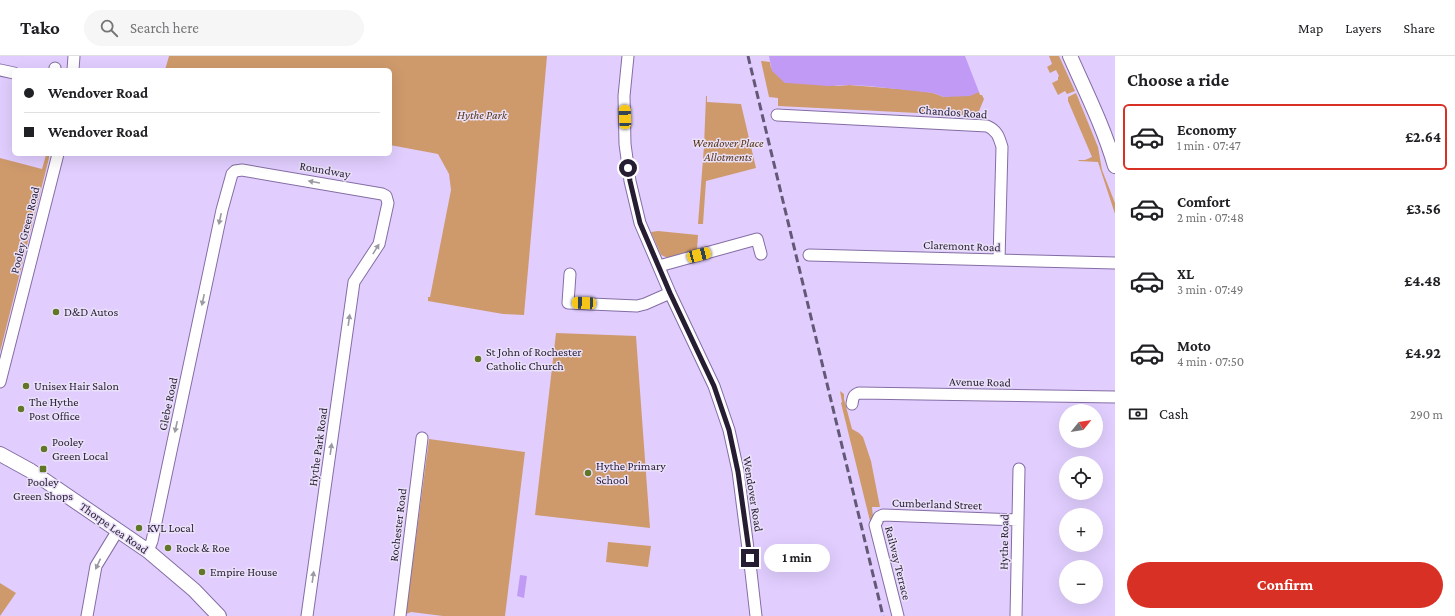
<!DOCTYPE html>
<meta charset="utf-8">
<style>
body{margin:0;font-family:"Crimson Pro",serif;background:#f6f6f6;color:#202124;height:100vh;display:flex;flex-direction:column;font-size:15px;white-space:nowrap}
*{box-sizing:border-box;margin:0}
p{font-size:13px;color:#757577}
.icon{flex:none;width:22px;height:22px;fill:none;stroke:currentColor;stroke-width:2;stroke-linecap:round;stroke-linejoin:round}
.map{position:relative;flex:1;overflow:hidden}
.side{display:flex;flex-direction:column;background:#fff;width:340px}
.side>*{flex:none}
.banner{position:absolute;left:12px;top:12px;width:380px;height:88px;border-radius:6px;box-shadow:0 4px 16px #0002;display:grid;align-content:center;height:88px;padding:0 12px;background:#fff}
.needle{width:26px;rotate:60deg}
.fabs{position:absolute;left:1059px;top:348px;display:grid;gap:8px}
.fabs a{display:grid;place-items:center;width:44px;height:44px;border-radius:50%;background:#fff;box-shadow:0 4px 16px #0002;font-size:20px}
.end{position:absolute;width:18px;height:18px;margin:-9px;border:5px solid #261d33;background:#fff;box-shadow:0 0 0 2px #fff}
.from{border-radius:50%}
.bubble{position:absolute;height:28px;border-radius:14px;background:#fff;box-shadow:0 4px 16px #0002;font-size:13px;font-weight:700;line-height:28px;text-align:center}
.car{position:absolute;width:12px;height:24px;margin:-12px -6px;border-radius:5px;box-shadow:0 0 3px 1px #0007;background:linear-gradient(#f5c518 24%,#345 0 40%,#f5c518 0 76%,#345 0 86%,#f5c518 0)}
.banner b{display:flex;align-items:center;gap:14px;height:38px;font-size:15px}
.banner b+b{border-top:1px solid #e0e0e0}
.banner i{width:10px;height:10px;background:#202124}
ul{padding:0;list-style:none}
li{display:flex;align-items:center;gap:12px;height:66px;margin:0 8px 6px;padding:0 4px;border:2px solid transparent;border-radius:6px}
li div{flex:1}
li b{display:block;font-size:15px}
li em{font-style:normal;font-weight:700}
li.active{border-color:#d93025}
li>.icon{width:36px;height:36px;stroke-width:1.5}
h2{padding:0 12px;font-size:18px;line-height:48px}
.pay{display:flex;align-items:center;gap:10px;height:44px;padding:0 12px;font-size:15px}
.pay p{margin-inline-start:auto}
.button{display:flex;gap:8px;margin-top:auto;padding:8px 12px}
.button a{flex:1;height:46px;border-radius:24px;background:#d93025;color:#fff;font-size:16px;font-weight:700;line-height:46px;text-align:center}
header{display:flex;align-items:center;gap:24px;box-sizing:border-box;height:56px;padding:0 20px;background:#fff;border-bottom:1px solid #e0e0e0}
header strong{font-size:19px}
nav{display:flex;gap:22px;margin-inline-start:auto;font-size:14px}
.search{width:280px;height:36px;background:#f6f6f6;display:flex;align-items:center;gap:10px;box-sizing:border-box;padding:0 14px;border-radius:22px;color:#757577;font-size:15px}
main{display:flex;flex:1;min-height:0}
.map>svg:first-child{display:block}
</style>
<header>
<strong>Tako</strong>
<div class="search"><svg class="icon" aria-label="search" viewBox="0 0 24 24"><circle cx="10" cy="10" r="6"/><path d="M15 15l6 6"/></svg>Search here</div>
<nav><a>Map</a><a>Layers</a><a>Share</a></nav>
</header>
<main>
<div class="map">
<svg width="1115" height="560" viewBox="0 0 1115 560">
<rect width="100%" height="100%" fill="#e1ceff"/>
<path fill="#ce9a6c" d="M169 0H547L524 259 503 258 428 245V241H430L451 134 449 118 438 98 390 89V14H165Z
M1049 0H1059L1075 35 1067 38 1065 35 1058 39 1052 27 1058 24V21L1059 20 1056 14 1050 17 1047 11 1052 8Z
M761 5 770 6 771 12 837 30 849 29 913 34 933 37 944 41 979 36 980 39H982L984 43 977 60 778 50V42L769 41Z
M1076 37 1098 91 1102 114 1115 147V158L1098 106 1079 105 1078 104H1085L1092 101 1068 45V41Z
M706 40H707V46L741 48 756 112 706 125 703 168H698L704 90Z
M46 99H49V102L0 296V102L42 113Z
M658 175 698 179 697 194 668 202 661 199 651 176Z
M556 277 636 280 650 472 535 459Z
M840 335 844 338V343L852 373 859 377 863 381 871 405 880 451H872L873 461 870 465 841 347 842 346Z
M429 383 525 396 505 560H443L411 556 406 558Z
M608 486 651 490 648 511 606 506Z
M0 527 16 537 0 560Z"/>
<path fill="#c09af5" d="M769 0H965L979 36 970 40 944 41 933 37 869 30 849 29 828 30 788 27H785L772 15Z
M520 519 527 520 524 542 517 540Z"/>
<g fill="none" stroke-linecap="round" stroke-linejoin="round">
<g stroke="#846da4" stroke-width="13">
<path id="minor" d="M628 0 624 40 625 88 630 125 640 167 670 237 714 330 729 374 738 415 751 516 756 560
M0 14 14 17
M55 14V12
M73 14 74 0
M777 59 987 70C997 74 999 81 1002 91L999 204
M809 199 1115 207
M659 210 757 183 761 198
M570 218 568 247 637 250 645 248 670 237
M0 326 58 98
M852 348C853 342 853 339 859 337L1115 341
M148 495 152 485 222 154 232 118 235 115 242 114 382 138 386 140 388 147 379 188 354 226 307 560
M87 560 96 510 118 474
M400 560 422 382
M898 560 875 469 879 461 883 459 1018 464
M1016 560 1019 413"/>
</g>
<g stroke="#846da4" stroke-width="16">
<path id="major" d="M1070 0C1086 36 1104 72 1115 110
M0 398 31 415 148 495 194 534 219 560"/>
</g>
<use href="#minor" stroke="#fff" stroke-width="11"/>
<use href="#major" stroke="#fff" stroke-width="14"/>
<path stroke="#645877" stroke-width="3" stroke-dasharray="8 4" stroke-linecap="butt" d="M748 0 883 560"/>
</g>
<defs><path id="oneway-solid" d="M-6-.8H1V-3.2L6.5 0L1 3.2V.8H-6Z"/></defs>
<g fill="#9d99a3">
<use href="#oneway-solid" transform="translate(314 126) rotate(-170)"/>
<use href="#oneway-solid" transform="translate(220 163) rotate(102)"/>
<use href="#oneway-solid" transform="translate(376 193) rotate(-58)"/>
<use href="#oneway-solid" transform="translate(203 244) rotate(102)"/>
<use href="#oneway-solid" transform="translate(349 264) rotate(-82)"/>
<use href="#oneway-solid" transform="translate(176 371) rotate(102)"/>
<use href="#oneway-solid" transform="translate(331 393) rotate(-82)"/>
<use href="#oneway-solid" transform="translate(98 508) rotate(115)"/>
<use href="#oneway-solid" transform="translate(313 521) rotate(-82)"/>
</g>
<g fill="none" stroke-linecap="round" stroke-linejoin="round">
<path stroke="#261d33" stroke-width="5" d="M628 112 630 125 640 167 670 237 714 330 729 374 738 416 750 502"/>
</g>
<g fill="#617626" stroke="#eae1f9" stroke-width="1.5">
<circle cx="56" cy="256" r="4"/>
<circle cx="478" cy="303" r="4"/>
<circle cx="26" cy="330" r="4"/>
<circle cx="21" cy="353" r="4"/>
<circle cx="44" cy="393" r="4"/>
<rect x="39" y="409" width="8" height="8" rx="2"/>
<circle cx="588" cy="417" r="4"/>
<circle cx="139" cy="472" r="4"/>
<circle cx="168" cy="492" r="4"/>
<circle cx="202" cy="516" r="4"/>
</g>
<g text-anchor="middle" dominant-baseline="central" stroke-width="3" stroke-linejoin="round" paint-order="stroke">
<g font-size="12" fill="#261d33" stroke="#eae1f9">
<text transform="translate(953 56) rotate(4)">Chandos Road</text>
<text transform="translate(325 114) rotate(10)">Roundway</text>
<text transform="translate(25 174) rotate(-76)">Pooley Green Road</text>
<text transform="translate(962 190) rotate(2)">Claremont Road</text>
<text transform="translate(980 326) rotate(1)">Avenue Road</text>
<text transform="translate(168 348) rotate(-78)">Glebe Road</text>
<text transform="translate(318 391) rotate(-82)">Hythe Park Road</text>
<text transform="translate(753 438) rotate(81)">Wendover Road</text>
<text transform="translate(937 448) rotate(2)">Cumberland Street</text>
<text transform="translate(398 469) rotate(-83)">Rochester Road</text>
<text transform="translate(114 472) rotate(35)">Thorpe Lea Road</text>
<text transform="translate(1004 486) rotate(-89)">Hythe Road</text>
<text transform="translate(898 507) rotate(76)">Railway Terrace</text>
</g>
<g font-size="12" font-style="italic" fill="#563516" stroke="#eae1f9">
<text x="482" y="59">Hythe Park</text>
<text x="728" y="87">Wendover Place<tspan x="728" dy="14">Allotments</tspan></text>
</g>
<g font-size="12" fill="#261d33" stroke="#eae1f9" text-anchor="start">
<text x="64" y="256">D&amp;D Autos</text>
<text x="486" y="296">St John of Rochester<tspan x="486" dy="14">Catholic Church</tspan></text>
<text x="34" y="330">Unisex Hair Salon</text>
<text x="29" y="346">The Hythe<tspan x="29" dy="14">Post Office</tspan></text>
<text x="52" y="386">Pooley<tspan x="52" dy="14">Green Local</tspan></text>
<text x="596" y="410">Hythe Primary<tspan x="596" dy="14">School</tspan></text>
<text x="43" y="426" text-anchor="middle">Pooley<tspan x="43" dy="14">Green Shops</tspan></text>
<text x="147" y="472">KVL Local</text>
<text x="176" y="492">Rock &amp; Roe</text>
<text x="210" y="516">Empire House</text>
</g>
</g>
</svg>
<div class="fabs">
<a><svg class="needle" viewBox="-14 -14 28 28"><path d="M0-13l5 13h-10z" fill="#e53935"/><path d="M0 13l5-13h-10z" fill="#757577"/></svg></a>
<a><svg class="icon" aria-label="locate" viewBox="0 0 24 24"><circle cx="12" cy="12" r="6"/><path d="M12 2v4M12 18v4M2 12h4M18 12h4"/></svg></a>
<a>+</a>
<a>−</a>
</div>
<i class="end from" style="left:628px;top:112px"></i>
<i class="end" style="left:750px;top:502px"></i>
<div class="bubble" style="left:764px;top:488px;width:66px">1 min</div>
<i class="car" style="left:625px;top:61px;rotate:358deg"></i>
<i class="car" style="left:699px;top:199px;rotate:75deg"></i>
<i class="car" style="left:584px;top:247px;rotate:272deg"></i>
<div class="banner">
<b><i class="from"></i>Wendover Road</b>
<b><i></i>Wendover Road</b>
</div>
</div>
<section class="side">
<h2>Choose a ride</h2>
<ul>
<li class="active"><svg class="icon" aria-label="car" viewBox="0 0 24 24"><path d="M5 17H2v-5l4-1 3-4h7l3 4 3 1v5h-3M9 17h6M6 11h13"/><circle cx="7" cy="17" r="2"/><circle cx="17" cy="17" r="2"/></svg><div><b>Economy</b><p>1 min · 07:47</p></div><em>£2.64</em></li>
<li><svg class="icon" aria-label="car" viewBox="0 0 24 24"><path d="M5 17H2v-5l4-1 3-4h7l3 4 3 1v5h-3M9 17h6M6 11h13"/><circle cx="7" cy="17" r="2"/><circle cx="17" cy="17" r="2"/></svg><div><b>Comfort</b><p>2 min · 07:48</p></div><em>£3.56</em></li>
<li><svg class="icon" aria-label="car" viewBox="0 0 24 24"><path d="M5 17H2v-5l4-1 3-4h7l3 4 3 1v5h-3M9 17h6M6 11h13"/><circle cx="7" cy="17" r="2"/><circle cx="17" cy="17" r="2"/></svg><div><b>XL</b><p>3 min · 07:49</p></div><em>£4.48</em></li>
<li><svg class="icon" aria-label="car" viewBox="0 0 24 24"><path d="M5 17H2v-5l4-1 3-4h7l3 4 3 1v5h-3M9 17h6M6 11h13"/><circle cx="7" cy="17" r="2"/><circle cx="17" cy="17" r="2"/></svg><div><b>Moto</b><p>4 min · 07:50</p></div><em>£4.92</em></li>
</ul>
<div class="pay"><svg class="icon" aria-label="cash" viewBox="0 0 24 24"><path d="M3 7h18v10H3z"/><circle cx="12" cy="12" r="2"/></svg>Cash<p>290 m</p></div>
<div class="button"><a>Confirm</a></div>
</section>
</main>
